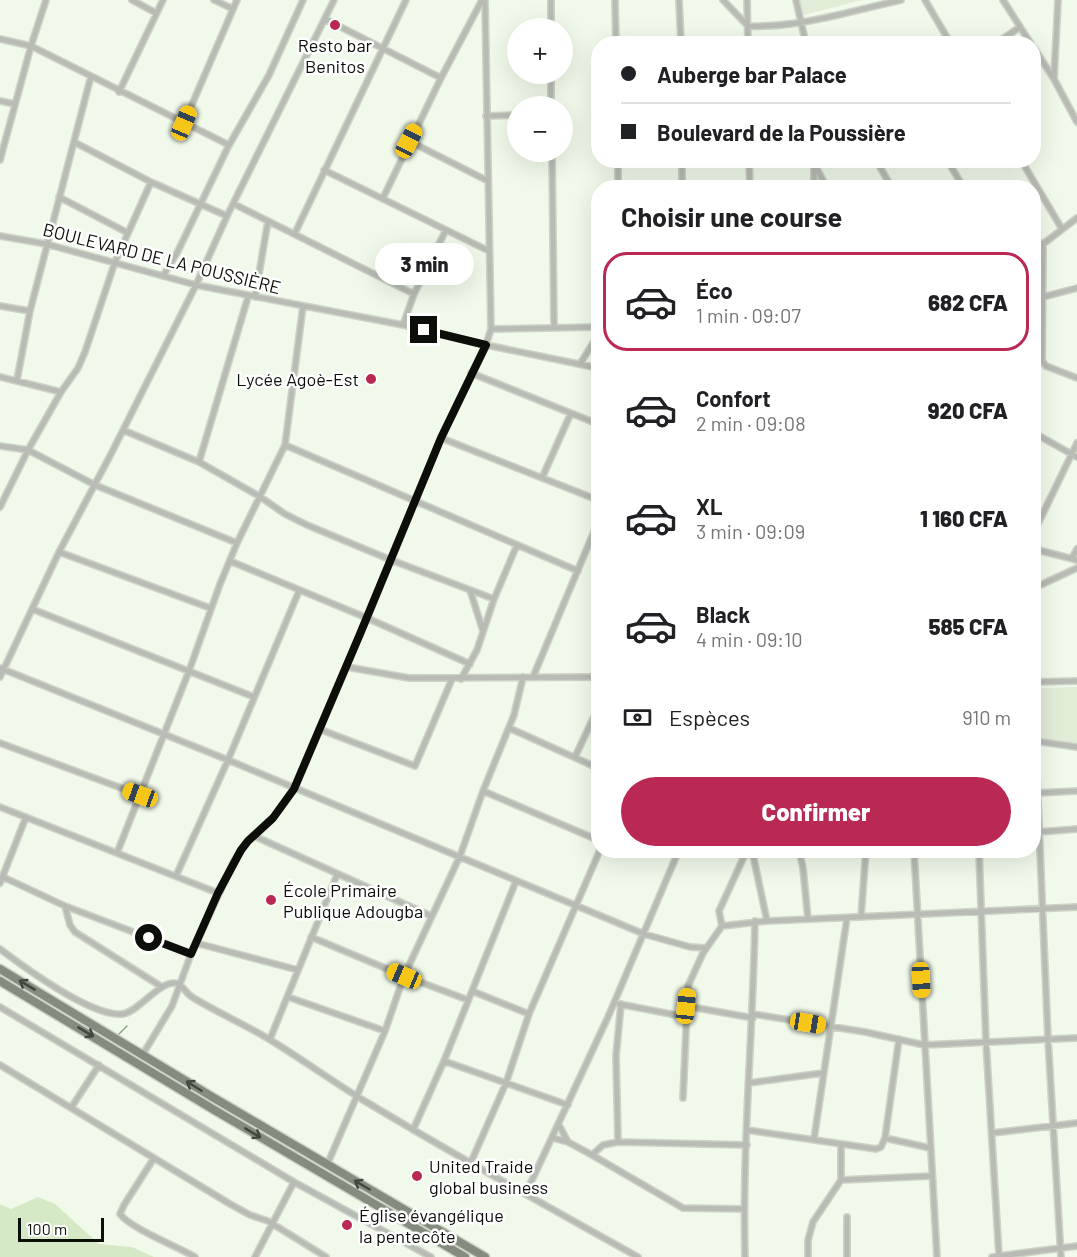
<!DOCTYPE html>
<html lang="fr">
<meta charset="utf-8">
<style>
body{margin:0;font-family:Barlow,sans-serif;background:#f6f6f6;color:#202124;height:100vh;display:flex;flex-direction:column;font-size:22px;white-space:nowrap}
*{box-sizing:border-box;margin:0}
p{font-size:20px;color:#757577}
.icon{flex:none;width:33px;height:33px;fill:none;stroke:currentColor;stroke-width:2;stroke-linecap:round;stroke-linejoin:round}
.map{position:relative;flex:1;overflow:hidden}
.details{position:absolute;left:591px;top:180px;width:450px;height:678px;display:flex;flex-direction:column;background:#fff;border-radius:24px;box-shadow:0 6px 24px #0002}
.details>*{flex:none}
.banner{position:absolute;left:591px;top:36px;width:450px;height:132px;border-radius:24px;box-shadow:0 6px 24px #0002;display:grid;align-content:center;height:132px;padding:0 30px;background:#fff}
.tools{position:absolute;left:507px;top:18px;display:grid;gap:12px}
.tools a{display:grid;place-items:center;width:66px;height:66px;border-radius:50%;background:#fff;box-shadow:0 6px 24px #0002;font-size:30px}
.scale{position:absolute;left:18px;bottom:15px;width:86px;box-sizing:border-box;padding-left:6px;border:3px solid #0b0e09;border-top:0;font-size:16px;line-height:21px;white-space:nowrap;color:#0b0e09;-webkit-text-stroke:4px #fff;paint-order:stroke}
.end{position:absolute;width:27px;height:27px;margin:-14px;border:8px solid #0b0e09;background:#fff;box-shadow:0 0 0 3px #fff}
.from{border-radius:50%}
.bubble{position:absolute;height:42px;border-radius:21px;background:#fff;box-shadow:0 6px 24px #0002;font-size:20px;font-weight:800;line-height:42px;text-align:center}
.car{position:absolute;width:18px;height:36px;margin:-18px -9px;border-radius:8px;box-shadow:0 0 4px 2px #0007;background:linear-gradient(#f5c518 24%,#345 0 40%,#f5c518 0 76%,#345 0 86%,#f5c518 0)}
.banner b{display:flex;align-items:center;gap:21px;height:57px;font-size:22px}
.banner b+b{border-top:2px solid #e0e0e0}
.banner i{width:15px;height:15px;background:#202124}
ul{padding:0;list-style:none}
li{display:flex;align-items:center;gap:18px;height:99px;margin:0 12px 9px;padding:0 18px;border:3px solid transparent;border-radius:24px}
li div{flex:1}
li b{display:block;font-size:22px}
li em{font-style:normal;font-weight:800}
li.on{border-color:#b92953}
li>.icon{width:54px;height:54px;stroke-width:1.5}
h2{padding:0 30px;font-size:27px;line-height:72px}
.pay{display:flex;align-items:center;gap:15px;height:66px;padding:0 30px;font-size:22px}
.pay p{margin-inline-start:auto}
.action{display:flex;gap:12px;margin-top:auto;padding:12px 30px}
.action a{flex:1;height:69px;border-radius:36px;background:#b92953;color:#fff;font-size:24px;font-weight:800;line-height:69px;text-align:center}
.map>svg:first-child{display:block}
</style>
<div class="map">
<svg width="1077" height="1257" viewBox="0 0 1077 1257">
<rect width="100%" height="100%" fill="#f1faea"/>
<path fill="#e2edd8" d="M798 0H862L800 16Z
M1077 687V746L1039 740 1035 688Z"/>
<path fill="#d6e9c7" d="M38 1197 55 1204 99 1244 132 1247 154 1257H0V1204L11 1209Z"/>
<g fill="none" stroke-linecap="round" stroke-linejoin="round">
<path stroke="#8fa57e" stroke-width="1.5" d="M118 1035 127 1026"/>
<g stroke="#ccd4c6" stroke-width="8">
<path id="street" d="M132 0 156 13
M214 0 233 9
M551 0V28
M615 0 616 44
M679 0 681 43
M723 0 748 26C799 28 851 11 901 0
M747 0 748 44
M796 0 806 44
M925 0 951 44
M1003 0 1031 44
M325 19 441 78
M0 39 31 46 227 144 228 147
M616 42 681 40
M995 44 1020 27
M1034 48 1054 79 1077 122
M551 74V106
M1054 79 1058 0
M119 92 163 0
M0 101 15 104
M486 116 518 115
M184 123 237 0
M409 141 488 181
M74 142 151 182 227 216
M552 152 554 327
M0 160 31 46 46 0
M618 160V188
M682 160V188
M749 160 750 188
M876 160 892 188
M947 160 964 188
M1021 160 1062 229
M814 163 827 188
M814 165V188
M324 170 489 251
M59 197 128 233
M383 198 441 78 482 0
M234 204 414 294 403 325
M295 233 406 0
M0 236 46 244 196 285 403 325 486 345 598 368
M1043 243 1042 361 1046 366 1077 378
M1034 251 1077 218
M163 276 177 253 228 147 269 75 303 0
M414 294 446 230
M255 297 268 221
M1043 297 1077 288
M0 306 30 311
M491 329 598 327
M580 364 598 335
M471 373 598 424
M0 377 61 392
M17 380 30 311 91 76
M123 430 199 462 259 496 285 514 307 525 391 560 494 599
M1034 433 1077 457
M441 438 598 500
M285 445 578 571
M0 446 28 450 95 485 237 543
M199 462 248 297
M542 478 571 413
M0 507 28 450 61 392 78 368 85 352 115 262 151 182
M1034 532 1077 443
M1034 549 1077 560
M59 552 210 608
M1072 558 1077 549
M230 561 367 618 470 664
M1034 588 1077 568
M470 590 483 631
M32 609 254 697
M347 667 409 678 598 677
M0 668 228 760 644 934 690 947 706 948
M0 677 59 552 111 454 196 285 227 216 334 0
M533 677 598 522
M461 679 477 650 494 599 517 545
M1034 682 1077 681
M1034 707 1048 1039 1061 1257
M509 728 598 768
M319 729 415 766 452 679
M1035 741 1077 747
M0 743 140 795
M575 757 598 708
M483 791 598 840
M1037 793 1077 791
M0 807 218 893
M1038 832 1077 829
M254 836 431 916
M752 850 767 921
M799 850 803 868 808 919
M914 850 937 1257
M979 850 986 1042 999 1256
M117 853 189 671 220 584 237 543 285 445 303 306
M176 876 228 760 299 591
M3 877 65 906 191 954
M0 883 26 817
M65 906 70 925 75 932 162 987
M861 917 866 850
M722 926 719 911 747 850
M311 937 404 976 468 1000
M196 943 298 970
M0 949C25 968 92 1017 122 1014 139 1013 164 974 180 985 184 988 187 994 192 997 218 1013 246 1025 272 1041 303 1060 332 1081 363 1100 453 1154 546 1206 638 1257
M472 991 529 1014
M288 997 385 1031
M619 1004 686 1017
M686 1006 753 1018
M0 1007 294 1182 431 1257
M753 1014 865 1032 924 1045 1077 1038
M270 1039 337 875
M143 1054 172 1006 191 954 234 861 248 841 273 818 294 789 367 618 441 438 486 345 491 329 485 0
M444 1061 568 1105
M0 1065 230 1204 250 1215 268 1221 326 1257
M749 1083 823 1073
M683 1098 688 986 703 953 722 926 767 921 1077 907
M71 1108 99 1065
M559 1125 568 1142
M413 1130 444 1061 516 881
M747 1130 876 1149 881 1147 885 1138 899 1039
M992 1133 1077 1123
M553 1138 568 1142 592 1155 683 1208 744 1209
M885 1138 930 1148
M814 1139 847 918
M618 1142 616 1056 621 1004
M592 1155 603 1145 618 1142 747 1145
M154 1158 124 1205 120 1214C130 1228 178 1247 195 1257
M471 1162 506 1083 529 1014 600 850
M327 1165 385 1031 404 976 460 856 483 791 514 715 523 677
M841 1180 932 1176
M526 1193 608 1017 679 850
M255 1257 294 1182
M745 1257C742 1145 753 1033 755 921
M808 1257V1240L813 1222 841 1180V1144
M847 1257V1217
M992 1257 1077 1246"/>
</g>
<g stroke="#ccd4c6" stroke-width="11">
<path id="primary" d="M0 969 214 1098 485 1257
M0 981 216 1111 465 1257"/>
</g>
<use href="#street" stroke="#b8bcb5" stroke-width="5"/>
<use href="#primary" stroke="#848b7f" stroke-width="8"/>
</g>
<defs><path id="oneway-shaft" d="M-6 0H5M1.5-3L5.5 0L1.5 3" fill="none" stroke-width="1.6" stroke-linecap="round" stroke-linejoin="round" transform="scale(1.5)"/></defs>
<g stroke="#41463e">
<use href="#oneway-shaft" transform="translate(27 985) rotate(-149)"/>
<use href="#oneway-shaft" transform="translate(86 1032) rotate(31)"/>
<use href="#oneway-shaft" transform="translate(194 1086) rotate(-148)"/>
<use href="#oneway-shaft" transform="translate(253 1133) rotate(31)"/>
<use href="#oneway-shaft" transform="translate(362 1185) rotate(-150)"/>
</g>
<g fill="none" stroke-linecap="round" stroke-linejoin="round">
<path stroke="#0b0e09" stroke-width="8" d="M149 938 191 954 218 893 241 850 248 841 273 818 294 789 360 634 441 438 486 345 424 330"/>
</g>
<g fill="#b92953" stroke="#fff" stroke-width="2">
<circle cx="335" cy="25" r="6"/>
<circle cx="371" cy="379" r="6"/>
<circle cx="271" cy="900" r="6"/>
<circle cx="417" cy="1176" r="6"/>
<circle cx="347" cy="1225" r="6"/>
</g>
<g text-anchor="middle" dominant-baseline="central" stroke-width="5" stroke-linejoin="round" paint-order="stroke">
<g font-size="18" fill="#0b0e09" stroke="#fff" text-anchor="start">
<text x="335" y="45" text-anchor="middle">Resto bar<tspan x="335" dy="21">Benitos</tspan></text>
<text x="359" y="379" text-anchor="end">Lycée Agoè-Est</text>
<text x="283" y="890">École Primaire<tspan x="283" dy="21">Publique Adougba</tspan></text>
<text x="429" y="1166">United Traide<tspan x="429" dy="21">global business</tspan></text>
<text x="359" y="1215">Église évangélique<tspan x="359" dy="21">la pentecôte</tspan></text>
</g>
<g font-size="18" fill="#0b0e09" stroke="#fff">
<text transform="translate(162 258) rotate(14)">BOULEVARD DE LA POUSSIÈRE</text>
</g>
</g>
</svg>
<div class="tools">
<a>+</a>
<a>−</a>
</div>
<div class="scale">100 m</div>
<i class="end from" style="left:149px;top:938px"></i>
<i class="end" style="left:424px;top:330px"></i>
<div class="bubble" style="left:375px;top:243px;width:99px">3 min</div>
<i class="car" style="left:184px;top:123px;rotate:23deg"></i>
<i class="car" style="left:409px;top:141px;rotate:27deg"></i>
<i class="car" style="left:140px;top:795px;rotate:290deg"></i>
<i class="car" style="left:404px;top:976px;rotate:293deg"></i>
<i class="car" style="left:921px;top:980px;rotate:177deg"></i>
<i class="car" style="left:686px;top:1006px;rotate:6deg"></i>
<i class="car" style="left:808px;top:1023px;rotate:99deg"></i>
<div class="banner">
<b><i class="from"></i>Auberge bar Palace</b>
<b><i></i>Boulevard de la Poussière</b>
</div>
<section class="details">
<h2>Choisir une course</h2>
<ul>
<li class="on"><svg class="icon" aria-label="car" viewBox="0 0 24 24"><path d="M5 17H2v-5l4-1 3-4h7l3 4 3 1v5h-3M9 17h6M6 11h13"/><circle cx="7" cy="17" r="2"/><circle cx="17" cy="17" r="2"/></svg><div><b>Éco</b><p>1 min · 09:07</p></div><em>682 CFA</em></li>
<li><svg class="icon" aria-label="car" viewBox="0 0 24 24"><path d="M5 17H2v-5l4-1 3-4h7l3 4 3 1v5h-3M9 17h6M6 11h13"/><circle cx="7" cy="17" r="2"/><circle cx="17" cy="17" r="2"/></svg><div><b>Confort</b><p>2 min · 09:08</p></div><em>920 CFA</em></li>
<li><svg class="icon" aria-label="car" viewBox="0 0 24 24"><path d="M5 17H2v-5l4-1 3-4h7l3 4 3 1v5h-3M9 17h6M6 11h13"/><circle cx="7" cy="17" r="2"/><circle cx="17" cy="17" r="2"/></svg><div><b>XL</b><p>3 min · 09:09</p></div><em>1 160 CFA</em></li>
<li><svg class="icon" aria-label="car" viewBox="0 0 24 24"><path d="M5 17H2v-5l4-1 3-4h7l3 4 3 1v5h-3M9 17h6M6 11h13"/><circle cx="7" cy="17" r="2"/><circle cx="17" cy="17" r="2"/></svg><div><b>Black</b><p>4 min · 09:10</p></div><em>585 CFA</em></li>
</ul>
<div class="pay"><svg class="icon" aria-label="cash" viewBox="0 0 24 24"><path d="M3 7h18v10H3z"/><circle cx="12" cy="12" r="2"/></svg>Espèces<p>910 m</p></div>
<div class="action"><a>Confirmer</a></div>
</section>
</div>
